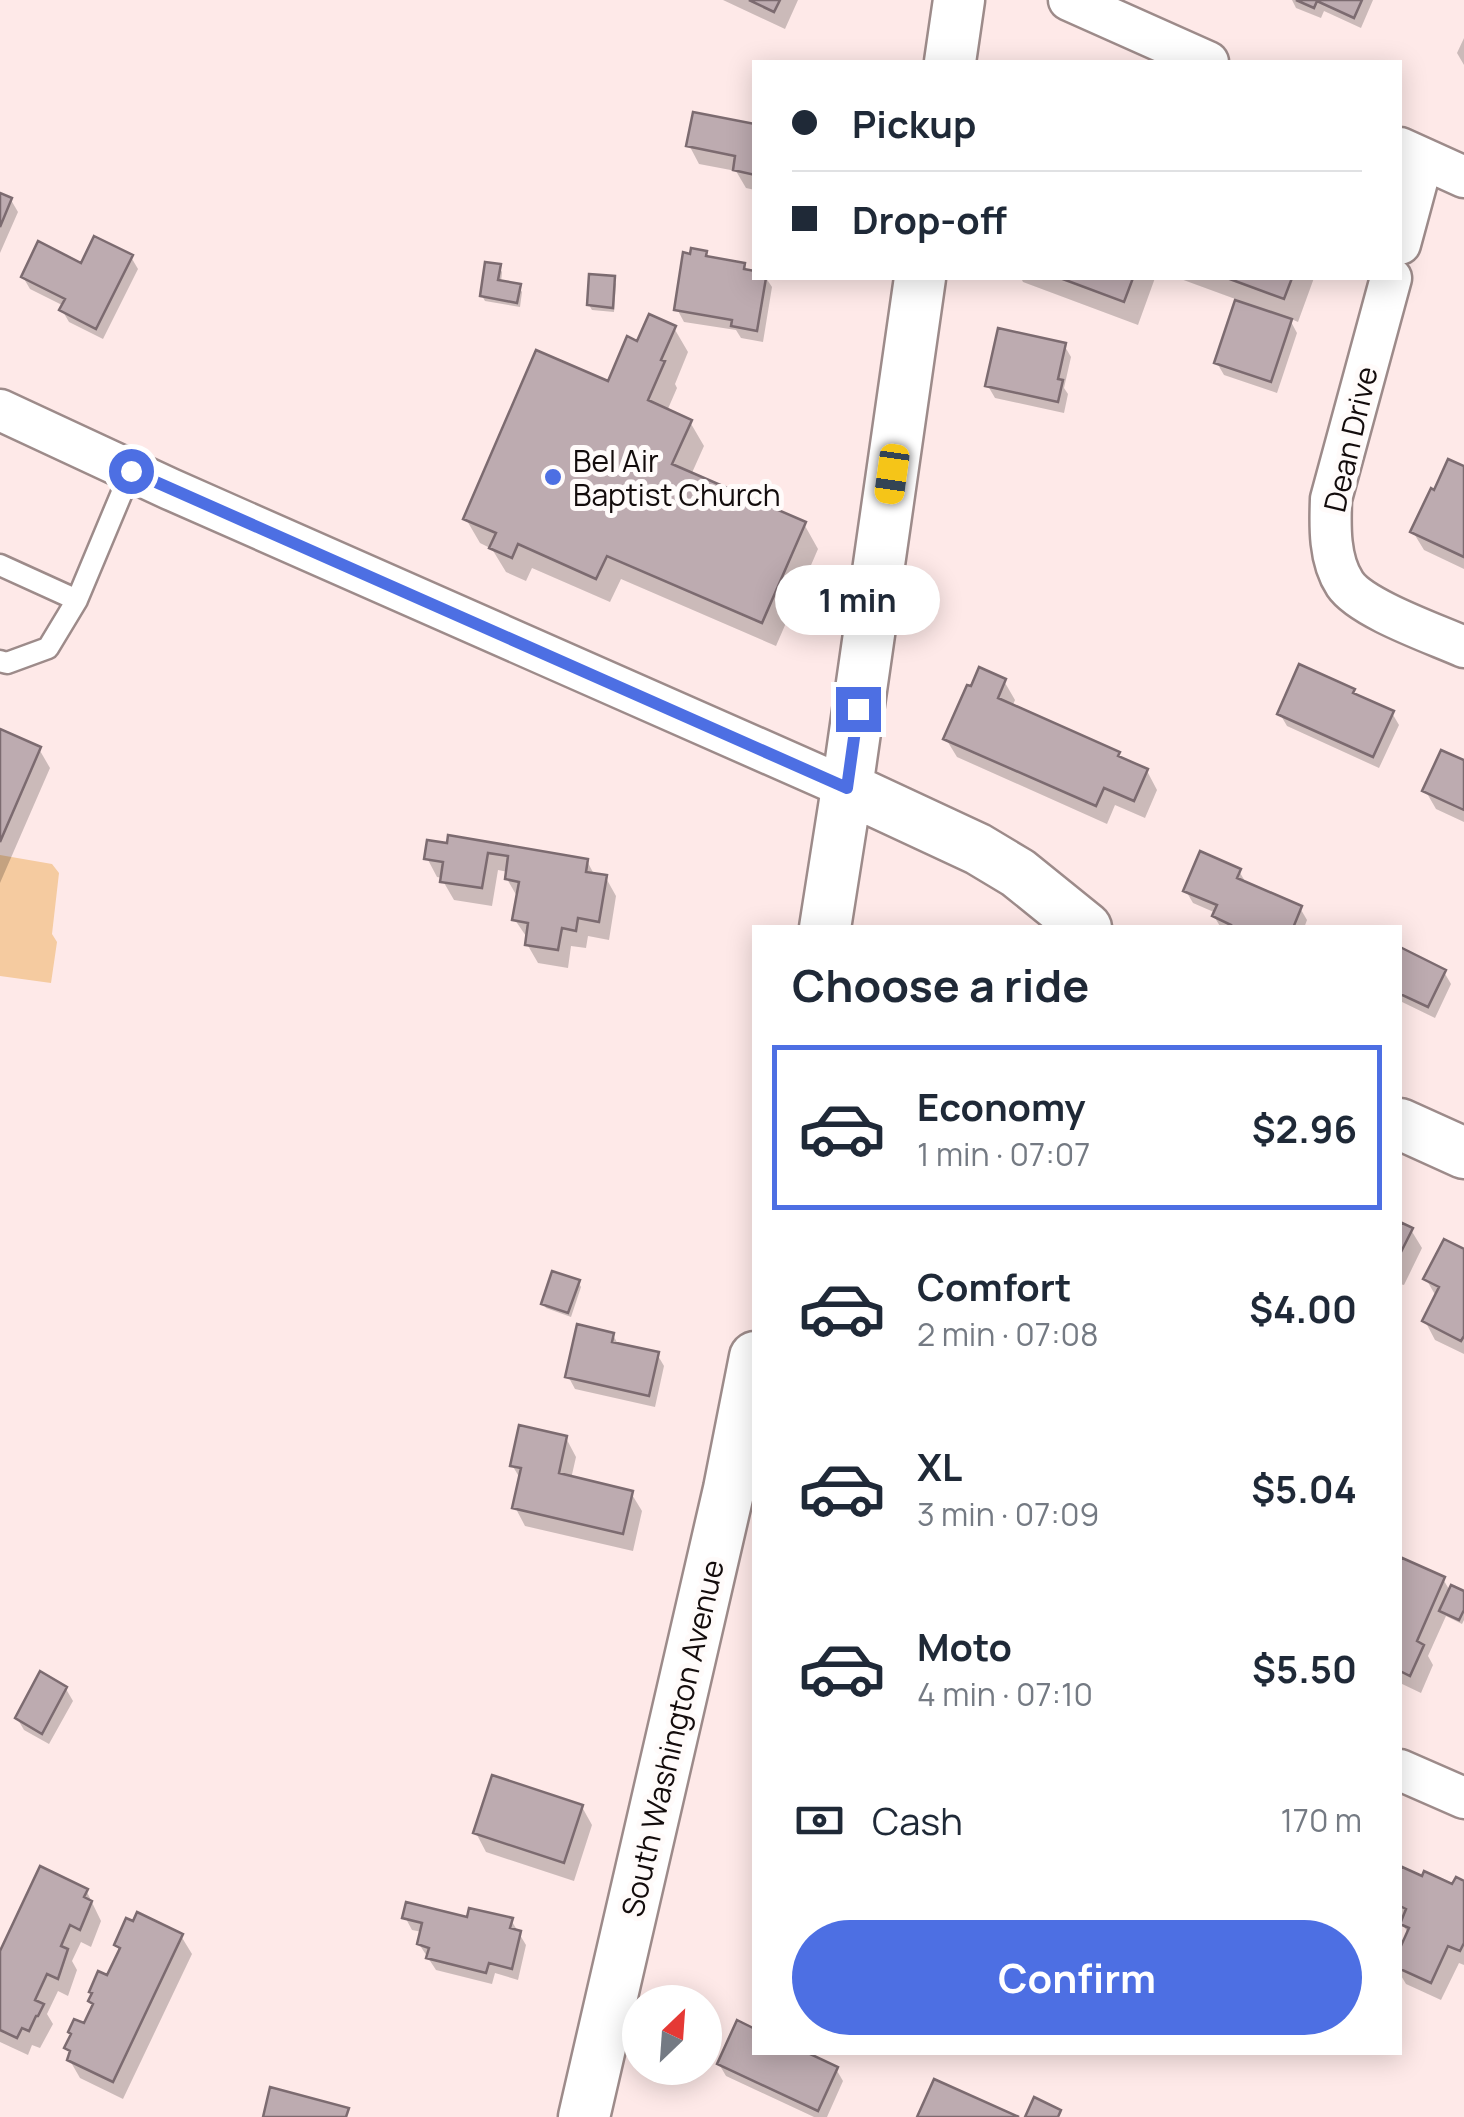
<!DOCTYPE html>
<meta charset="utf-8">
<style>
body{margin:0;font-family:Manrope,sans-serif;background:#f6f6f7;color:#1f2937;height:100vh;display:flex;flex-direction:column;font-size:38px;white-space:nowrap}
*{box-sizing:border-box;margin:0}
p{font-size:32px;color:#747a83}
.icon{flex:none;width:55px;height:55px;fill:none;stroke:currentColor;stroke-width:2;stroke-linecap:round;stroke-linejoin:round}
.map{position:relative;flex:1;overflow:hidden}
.sheet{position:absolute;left:752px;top:925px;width:650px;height:1130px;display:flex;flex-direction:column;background:#fff;border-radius:0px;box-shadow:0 5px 25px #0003}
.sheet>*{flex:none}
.top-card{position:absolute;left:752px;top:60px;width:650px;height:220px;border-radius:0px;box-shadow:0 5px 25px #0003;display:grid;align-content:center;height:220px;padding:0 40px;background:#fff}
.needle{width:65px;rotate:25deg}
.tools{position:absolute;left:622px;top:1985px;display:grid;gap:20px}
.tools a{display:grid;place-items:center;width:100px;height:100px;border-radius:50%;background:#fff;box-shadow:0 5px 25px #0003;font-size:50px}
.end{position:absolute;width:45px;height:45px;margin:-22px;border:12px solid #4d6fe3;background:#fff;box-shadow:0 0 0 5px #fff}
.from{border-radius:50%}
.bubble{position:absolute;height:70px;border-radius:35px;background:#fff;box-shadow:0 5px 25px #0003;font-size:32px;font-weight:700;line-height:70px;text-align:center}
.car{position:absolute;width:30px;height:60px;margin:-30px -15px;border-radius:12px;box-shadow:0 0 8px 2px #0007;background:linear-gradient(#f5c518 24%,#345 0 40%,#f5c518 0 76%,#345 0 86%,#f5c518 0)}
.top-card b{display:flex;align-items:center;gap:35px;height:95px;font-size:38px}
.top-card b+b{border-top:2px solid #e0e1e3}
.top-card i{width:25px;height:25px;background:#1f2937}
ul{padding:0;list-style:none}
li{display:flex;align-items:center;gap:30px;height:165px;margin:0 20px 15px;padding:0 20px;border:5px solid transparent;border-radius:0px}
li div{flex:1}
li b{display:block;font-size:38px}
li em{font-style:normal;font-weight:700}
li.active{border-color:#4d6fe3}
li>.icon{width:90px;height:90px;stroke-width:1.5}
h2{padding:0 40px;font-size:45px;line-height:120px}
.pay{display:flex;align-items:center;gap:25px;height:110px;padding:0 40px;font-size:38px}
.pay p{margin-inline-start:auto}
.button{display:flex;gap:20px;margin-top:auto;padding:20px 40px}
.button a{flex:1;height:115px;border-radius:60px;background:#4d6fe3;color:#fff;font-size:40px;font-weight:700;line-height:115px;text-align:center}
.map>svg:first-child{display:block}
</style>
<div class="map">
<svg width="1464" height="2117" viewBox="0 0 1464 2117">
<rect width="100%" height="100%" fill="#fee9e8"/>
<path fill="#f5cba0" d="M0 855 52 864 59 873 52 934 57 942 51 983 0 976Z"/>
<path fill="#0003" d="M723 0H798L785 29Z
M1292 0H1373L1361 28 1324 11 1321 18 1296 8Z
M1464 38V65L1457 53Z
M755 127V190L746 188 736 171 699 164 689 145Z
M0 196 11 200 18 212 0 253Z
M705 253 709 259 744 265 748 273 755 274V278H766L772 287 763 342 741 338 736 330 684 322 677 309Z
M131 257 138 269 103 339 69 322 62 310 64 306 30 289 23 277Z
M499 266 502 272 501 283 519 287 522 292 520 307 485 301 482 296Z
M613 278 616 284 614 312 592 310 589 305Z
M1021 278H1155L1138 325 1023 282Z
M1178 278H1314L1298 322 1289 318 1297 333 1277 393 1224 375 1217 363 1238 300Z
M674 328 688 352 675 384 677 388 667 411 690 422 704 446 691 475 804 524 818 549 776 646 621 579 610 602 532 568 526 581 506 572 492 549 480 543 466 519 609 384 639 345Z
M1064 345 1071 357 1064 388 1068 394 1064 413 995 398 988 386Z
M1464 469V569L1424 550 1413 532Z
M1004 681 1015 700 1012 707 1118 754 1122 761 1147 771 1157 790 1145 818 1115 805 1107 824 957 757 946 739Z
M1353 691 1356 697 1392 713 1399 725 1379 768 1287 726 1280 714Z
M0 731 39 749 50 768 0 883Z
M1464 763V822L1436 809 1425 790Z
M429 843 587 861 595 876 606 878 616 896 609 940 588 936 586 948 571 946 568 968 538 963 527 944 528 939 515 920 518 898 507 879 508 872 498 870 492 906 454 900 443 881V878L437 877 427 858Z
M1239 871 1246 883 1300 908 1307 920 1304 928H1221L1214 916 1216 913 1193 903 1186 891Z
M1400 950 1444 972 1451 984 1435 1018 1400 1001Z
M1400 1224 1411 1230 1422 1248 1404 1285 1400 1284Z
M1464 1252V1354L1435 1340 1425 1321 1437 1298 1426 1279Z
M578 1282 581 1287 571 1317 546 1308 543 1303Z
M613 1335 619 1346 657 1354 664 1366 655 1407 575 1389 568 1376Z
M566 1438 576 1457 571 1479 631 1493 642 1511 633 1551 525 1526 515 1507 521 1480 512 1465Z
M1400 1560 1443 1579 1450 1591 1464 1594V1620L1462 1624 1446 1616 1428 1656 1433 1665 1421 1693 1400 1683Z
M66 1689 73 1701 49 1744 24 1730 17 1718Z
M582 1807 592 1825 574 1881 486 1852 476 1833Z
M1400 1869 1454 1887 1464 1883V1965L1459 1963 1441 2000 1406 1984 1400 1974V1955L1409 1935 1402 1923 1403 1920 1400 1919Z
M86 1890 101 1921 91 1947 81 1942 72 1961 77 1970 68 1996 58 1991 47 2014 53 2024 40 2048 32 2045 28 2055 0 2042V1957Z
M405 1917 511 1920 526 1945 518 1980 495 1973 492 1984 436 1970 419 1944 422 1932 412 1930Z
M181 1936 192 1954 123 2099 80 2078 69 2059 71 2055 67 2048 85 2026 94 2007 91 2001 108 1978 120 1952 117 1945Z
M755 2031V2052L836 2069 843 2081 827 2117H814L726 2076 719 2064Z"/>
<path fill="#bdabb0" stroke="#7c6b70" stroke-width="2.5" d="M749 0H780L774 12Z
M1296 0H1362L1354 18 1317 1 1314 8Z
M693 112 755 124V175L733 170 735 156 686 146Z
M0 193 12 198 0 227Z
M94 236 133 255 96 329 59 310 65 299 21 277 38 241 81 263Z
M691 248 707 251 706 256 745 263 744 269 755 271V278H766L757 331 731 326 732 320 674 310 683 252 690 254Z
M485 262 501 264 498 280 521 284 517 303 480 296Z
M589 274 615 276 613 308 587 305Z
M1060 278H1133L1124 302Z
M1227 278H1292L1284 299Z
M1235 300 1292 319 1271 382 1214 363Z
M649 314 676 326 661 360 665 361 648 400 692 420 672 464 806 522 762 623 607 556 596 579 518 544 512 558 489 548 496 533 463 519 536 350 608 381 627 336 637 341Z
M998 328 1066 343 1058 379 1063 380 1058 402 985 386Z
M1448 459 1464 466V557L1410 532 1431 488 1434 490Z
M1299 664 1355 689 1353 693 1394 711 1373 757 1277 714Z
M979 667 1006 679 998 698 1120 752 1118 756 1148 769 1134 801 1104 788 1096 806 943 739 967 685 971 686Z
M0 729 41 747 0 842Z
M1441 750 1464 760V810L1422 791Z
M448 835 588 859 586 872 607 875 599 922 578 918 576 931 562 928 558 950 525 945 528 923 512 920 519 882 505 879 508 856 488 853 482 888 440 882 443 862 424 859 427 840 447 843Z
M1200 851 1241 869 1237 878 1302 906 1293 928H1230L1231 925 1212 916 1217 905 1183 891Z
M1400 947 1446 970 1428 1007 1400 994Z
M1400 1222 1413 1228 1400 1254Z
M1444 1239 1464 1249V1336L1461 1341 1422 1321 1439 1287 1423 1279Z
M552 1271 580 1280 568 1313 541 1304Z
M577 1324 614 1333 612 1342 659 1352 649 1396 565 1377Z
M519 1425 567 1436 559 1473 633 1491 623 1534 512 1508 521 1468 510 1466Z
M1400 1557 1445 1577 1417 1641 1424 1645 1410 1676 1400 1671Z
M1451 1585 1464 1591V1610L1459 1620 1439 1611Z
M40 1671 67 1687 42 1734 15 1718Z
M492 1775 583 1805 564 1863 473 1833Z
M40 1866 88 1889 84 1897 92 1901 80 1930 70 1925 61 1946 68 1949 58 1979 47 1974 35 2000 44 2004 38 2016H36L29 2031 22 2028 17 2038 0 2030V1951Z
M1400 1866 1422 1876 1424 1871 1452 1884 1456 1877 1464 1881V1943L1460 1951 1448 1946 1431 1983 1400 1969V1948L1409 1928 1400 1924 1406 1909 1400 1906Z
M406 1902 467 1917 469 1908 513 1918 510 1928 521 1931 512 1969 489 1963 486 1973 426 1958 429 1948 417 1944 422 1923 402 1918Z
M137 1912 183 1934 113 2082 67 2060 70 2051 64 2048 71 2034 68 2032 74 2019 84 2023 93 2004 88 2001 92 1993 89 1992 98 1971 107 1975 120 1948 114 1945 126 1918 133 1921Z
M737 2020 755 2029V2052H806L838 2067 818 2111 717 2064Z
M934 2079 1019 2117H917Z
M270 2087 349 2108 346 2117H263Z
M1034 2097 1061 2110 1058 2117H1025Z"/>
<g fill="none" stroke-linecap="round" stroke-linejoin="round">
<g stroke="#9d8b8a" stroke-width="25">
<path id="service" d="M0 565 77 600
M0 661 7 663 48 648 77 600 131 471"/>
</g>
<g stroke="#9d8b8a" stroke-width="45">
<path id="minor" d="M1069 0 1208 62
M1400 148 1464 177
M1400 244 1423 159
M1391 278 1331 499C1330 526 1329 560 1345 584 1362 609 1435 634 1464 647
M0 410 170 489 847 788
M1400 1770 1464 1798"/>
</g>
<g stroke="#9d8b8a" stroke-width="55">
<path id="tertiary" d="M950 62 959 0
M847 788 978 849 1018 873 1086 928
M825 928 847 788 920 278
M1400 1124 1464 1153
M584 2117 729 1489 755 1357"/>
</g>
<use href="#service" stroke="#fff" stroke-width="20"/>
<use href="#minor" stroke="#fff" stroke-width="40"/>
<use href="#tertiary" stroke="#fff" stroke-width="50"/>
</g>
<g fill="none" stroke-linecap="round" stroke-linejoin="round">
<path stroke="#4d6fe3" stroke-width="12" d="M131 471 847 788 858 709"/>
</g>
<circle fill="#4d6fe3" stroke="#fffbfa" stroke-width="4" cx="553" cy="477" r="10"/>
<g text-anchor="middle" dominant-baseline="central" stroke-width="10" stroke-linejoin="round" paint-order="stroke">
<g font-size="30" fill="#130c0c" stroke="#fffbfa">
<text transform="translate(1350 439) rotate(-77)">Dean Drive</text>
<text transform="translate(672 1738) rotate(-77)">South Washington Avenue</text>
</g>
<g font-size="30" fill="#130c0c" stroke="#fffbfa" text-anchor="start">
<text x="573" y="460">Bel Air<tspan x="573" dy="34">Baptist Church</tspan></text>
</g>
</g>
</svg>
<div class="tools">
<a><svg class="needle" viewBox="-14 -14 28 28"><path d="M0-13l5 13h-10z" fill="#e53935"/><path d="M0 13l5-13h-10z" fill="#747a83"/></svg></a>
</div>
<i class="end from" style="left:131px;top:471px"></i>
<i class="end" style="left:858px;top:709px"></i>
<div class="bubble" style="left:775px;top:565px;width:165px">1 min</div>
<i class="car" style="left:892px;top:474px;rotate:188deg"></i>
<div class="top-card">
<b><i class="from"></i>Pickup</b>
<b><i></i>Drop-off</b>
</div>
<section class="sheet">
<h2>Choose a ride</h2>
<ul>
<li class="active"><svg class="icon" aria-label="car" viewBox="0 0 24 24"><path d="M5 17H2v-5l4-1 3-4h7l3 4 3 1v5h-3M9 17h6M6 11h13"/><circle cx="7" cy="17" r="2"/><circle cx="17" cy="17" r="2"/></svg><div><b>Economy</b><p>1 min · 07:07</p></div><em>$2.96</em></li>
<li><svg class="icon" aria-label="car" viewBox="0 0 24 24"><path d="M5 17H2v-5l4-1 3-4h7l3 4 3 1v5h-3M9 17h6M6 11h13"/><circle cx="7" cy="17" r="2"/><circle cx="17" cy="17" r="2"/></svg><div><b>Comfort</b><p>2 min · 07:08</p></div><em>$4.00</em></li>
<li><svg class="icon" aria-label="car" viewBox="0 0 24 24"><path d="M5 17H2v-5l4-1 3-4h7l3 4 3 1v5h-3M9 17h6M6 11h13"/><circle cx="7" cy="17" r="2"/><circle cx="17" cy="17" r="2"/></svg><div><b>XL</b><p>3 min · 07:09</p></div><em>$5.04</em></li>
<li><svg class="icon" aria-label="car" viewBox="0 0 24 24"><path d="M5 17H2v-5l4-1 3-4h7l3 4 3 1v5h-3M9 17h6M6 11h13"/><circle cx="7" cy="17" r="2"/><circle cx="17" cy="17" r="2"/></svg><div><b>Moto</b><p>4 min · 07:10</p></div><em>$5.50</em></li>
</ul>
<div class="pay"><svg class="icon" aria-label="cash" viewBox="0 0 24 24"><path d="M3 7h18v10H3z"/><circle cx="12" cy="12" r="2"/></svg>Cash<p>170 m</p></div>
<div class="button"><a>Confirm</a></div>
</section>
</div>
